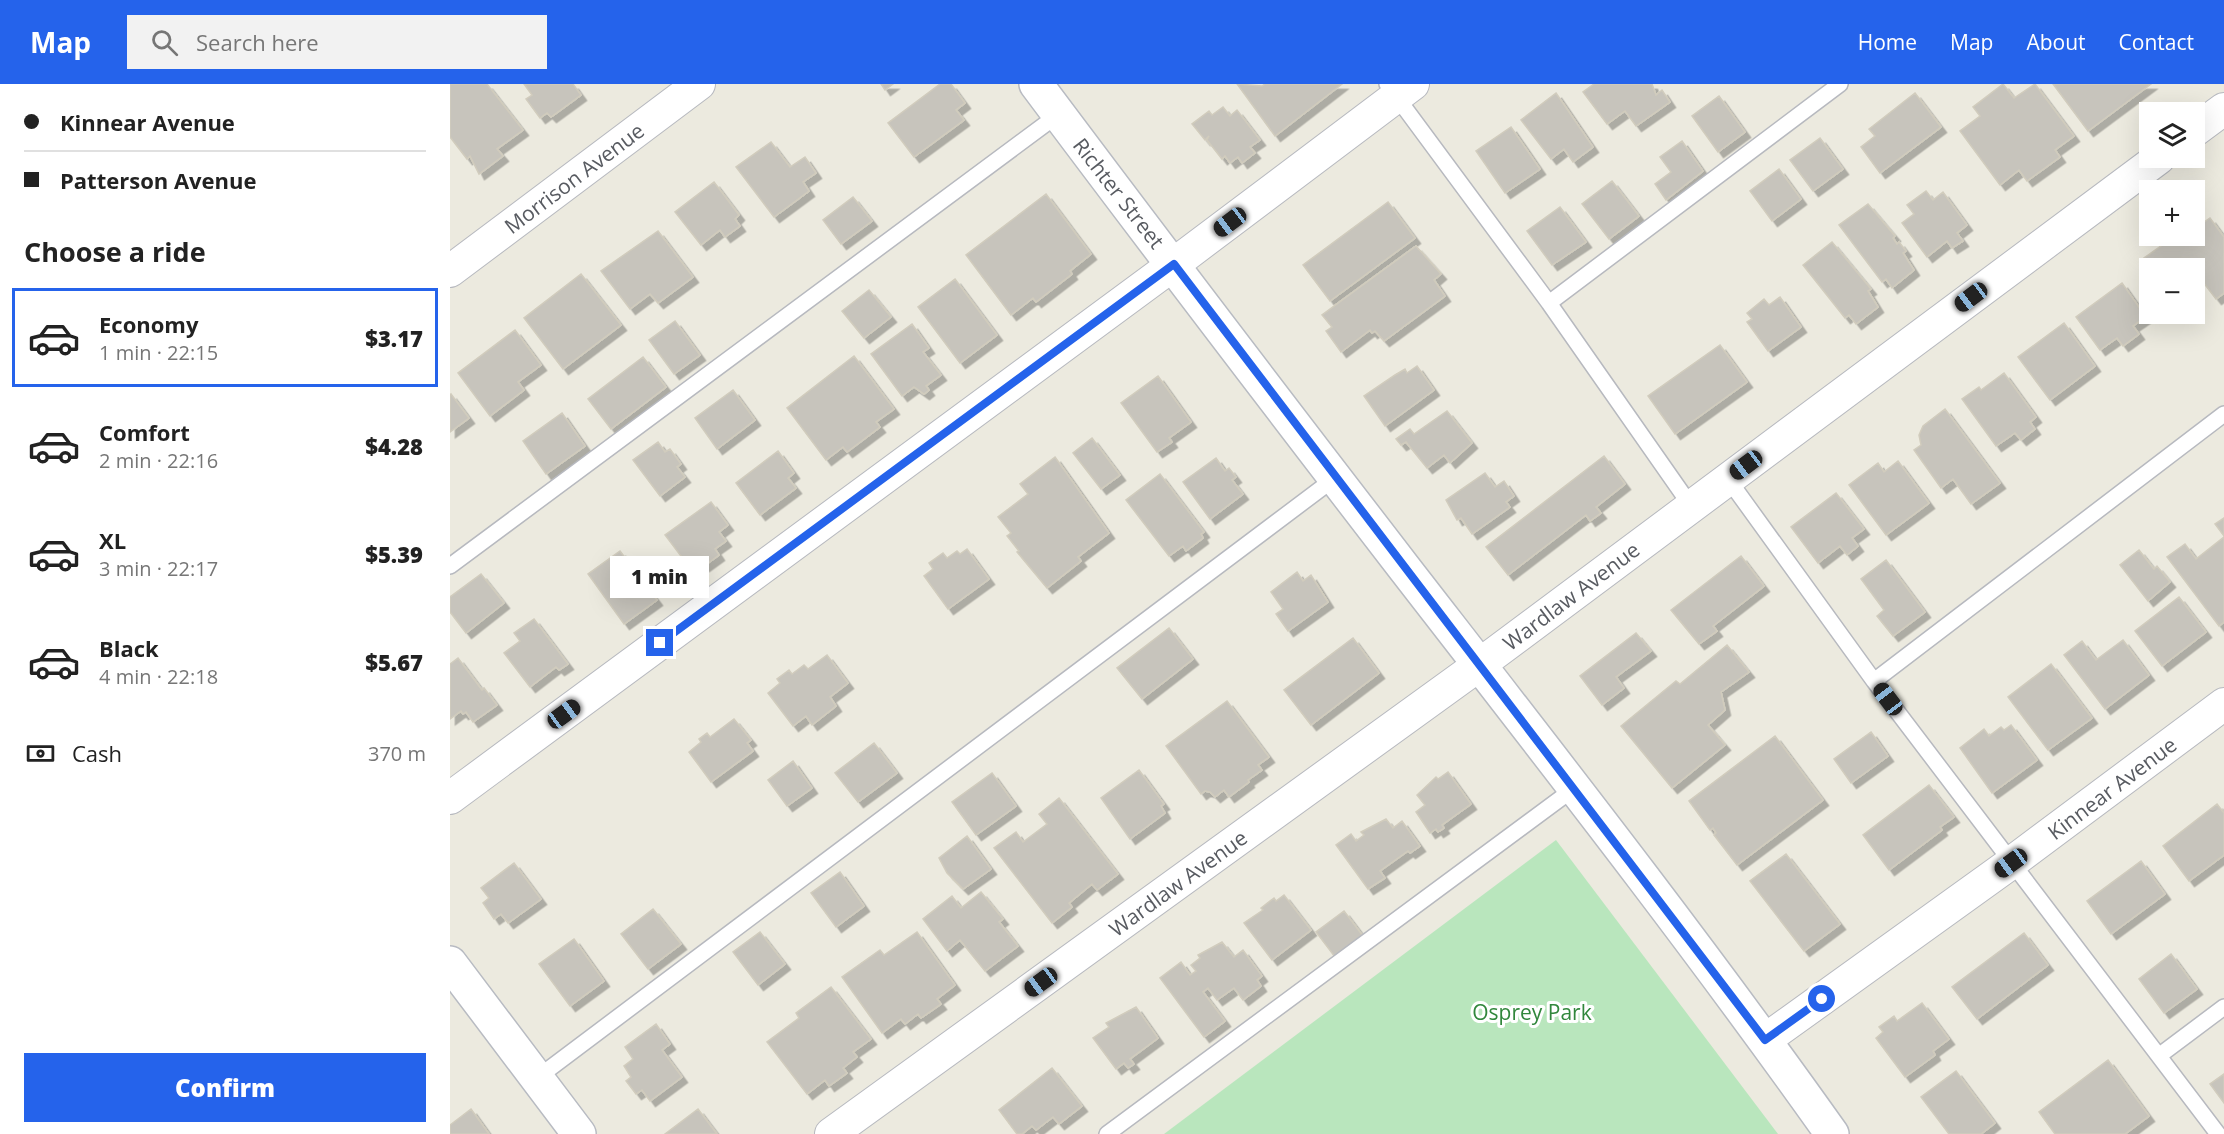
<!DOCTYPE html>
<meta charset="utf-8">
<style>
body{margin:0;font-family:"Open Sans",sans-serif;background:#f2f2f2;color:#222;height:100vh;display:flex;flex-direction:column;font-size:22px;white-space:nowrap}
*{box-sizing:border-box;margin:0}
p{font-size:20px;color:#767676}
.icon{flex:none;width:33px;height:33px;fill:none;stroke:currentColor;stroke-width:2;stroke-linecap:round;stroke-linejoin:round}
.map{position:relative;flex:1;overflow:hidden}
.side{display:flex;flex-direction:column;background:#fff;width:450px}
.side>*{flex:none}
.banner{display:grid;align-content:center;height:132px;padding:0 24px;background:#fff}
.buttons{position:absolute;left:1689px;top:18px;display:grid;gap:12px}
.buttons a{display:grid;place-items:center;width:66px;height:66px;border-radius:0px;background:#fff;box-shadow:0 6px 24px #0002;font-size:30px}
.end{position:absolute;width:27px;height:27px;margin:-14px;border:8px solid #2563eb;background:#fff;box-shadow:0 0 0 3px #fff}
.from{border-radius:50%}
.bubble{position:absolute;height:42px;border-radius:0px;background:#fff;box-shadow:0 6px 24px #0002;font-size:20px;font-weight:800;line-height:42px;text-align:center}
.car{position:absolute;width:18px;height:36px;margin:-18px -9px;border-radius:8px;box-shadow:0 0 4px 2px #0007;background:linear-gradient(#222 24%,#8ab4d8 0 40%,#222 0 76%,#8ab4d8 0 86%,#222 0)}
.banner b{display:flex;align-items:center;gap:21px;height:57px;font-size:22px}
.banner b+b{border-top:2px solid #e0e0e0}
.banner i{width:15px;height:15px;background:#222}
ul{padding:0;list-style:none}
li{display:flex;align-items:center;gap:18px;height:99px;margin:0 12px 9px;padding:0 12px;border:3px solid transparent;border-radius:0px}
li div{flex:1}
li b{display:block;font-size:22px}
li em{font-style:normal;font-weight:800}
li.selected{border-color:#2563eb}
li>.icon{width:54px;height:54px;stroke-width:1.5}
h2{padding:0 24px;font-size:27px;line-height:72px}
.pay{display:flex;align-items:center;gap:15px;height:66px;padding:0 24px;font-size:22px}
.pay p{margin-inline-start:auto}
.button{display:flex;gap:12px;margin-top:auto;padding:12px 24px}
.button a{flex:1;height:69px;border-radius:0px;background:#2563eb;color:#fff;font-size:24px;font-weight:800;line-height:69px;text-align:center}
header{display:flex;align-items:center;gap:36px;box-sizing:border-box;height:84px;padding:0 30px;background:#2563eb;color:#fff}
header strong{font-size:28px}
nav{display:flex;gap:33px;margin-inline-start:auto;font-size:21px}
.search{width:420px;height:54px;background:#f2f2f2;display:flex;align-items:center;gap:15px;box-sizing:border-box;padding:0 21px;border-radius:0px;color:#767676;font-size:22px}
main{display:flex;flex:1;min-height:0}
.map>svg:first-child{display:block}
</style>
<header>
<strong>Map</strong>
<div class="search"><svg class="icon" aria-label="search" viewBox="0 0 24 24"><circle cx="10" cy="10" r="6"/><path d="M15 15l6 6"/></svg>Search here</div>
<nav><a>Home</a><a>Map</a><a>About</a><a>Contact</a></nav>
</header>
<main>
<section class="side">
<div class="banner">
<b><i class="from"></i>Kinnear Avenue</b>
<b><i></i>Patterson Avenue</b>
</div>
<h2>Choose a ride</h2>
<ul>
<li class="selected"><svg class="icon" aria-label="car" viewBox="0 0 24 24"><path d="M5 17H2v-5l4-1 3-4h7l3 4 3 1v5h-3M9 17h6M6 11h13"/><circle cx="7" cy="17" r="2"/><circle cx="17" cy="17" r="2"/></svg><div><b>Economy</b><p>1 min · 22:15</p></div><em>$3.17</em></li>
<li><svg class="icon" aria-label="car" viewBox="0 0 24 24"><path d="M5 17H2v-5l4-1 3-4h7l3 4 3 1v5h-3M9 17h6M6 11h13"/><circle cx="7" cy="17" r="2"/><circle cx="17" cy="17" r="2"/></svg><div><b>Comfort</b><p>2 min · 22:16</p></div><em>$4.28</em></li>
<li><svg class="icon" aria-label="car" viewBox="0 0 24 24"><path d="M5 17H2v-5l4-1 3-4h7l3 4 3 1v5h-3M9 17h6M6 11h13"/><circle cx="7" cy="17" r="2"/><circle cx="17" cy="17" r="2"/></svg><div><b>XL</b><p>3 min · 22:17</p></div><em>$5.39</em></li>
<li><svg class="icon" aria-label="car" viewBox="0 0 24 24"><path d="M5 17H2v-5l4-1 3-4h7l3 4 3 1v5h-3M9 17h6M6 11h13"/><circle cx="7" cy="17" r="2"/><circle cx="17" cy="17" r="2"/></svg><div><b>Black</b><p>4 min · 22:18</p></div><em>$5.67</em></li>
</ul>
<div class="pay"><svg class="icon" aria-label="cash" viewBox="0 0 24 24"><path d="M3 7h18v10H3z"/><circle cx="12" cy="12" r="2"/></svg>Cash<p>370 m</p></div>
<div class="button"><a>Confirm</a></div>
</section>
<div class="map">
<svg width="1774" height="1050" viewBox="0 0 1774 1050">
<defs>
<filter id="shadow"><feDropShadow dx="5.5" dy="5.5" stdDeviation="0" flood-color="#0004"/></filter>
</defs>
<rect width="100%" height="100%" fill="#eceadf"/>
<path fill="#b9e6bd" d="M1106 756 1328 1050H714Z"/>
<path fill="#c7c4bc" stroke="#d1ccbd" stroke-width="1.5" filter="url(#shadow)" d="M0 0H37L73 46 47 65 53 72 29 90 20 72 17 75 0 53Z
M74 0H123L131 11 101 33 97 29 90 34 76 15 82 11Z
M431 0H443L435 6Z
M490 0H501L515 19 506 26 514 36 464 73 438 39Z
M787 0 812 2 815 0H892L825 52Z
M1144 0H1202L1206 11 1212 6 1220 18 1186 42 1175 27 1157 40 1133 8Z
M1553 0 1564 14 1585 0 1624 52 1605 66 1610 73 1577 97 1569 86 1550 101 1510 47 1530 32 1523 23Z
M1603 0H1701L1638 47Z
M1106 9 1143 63 1123 78 1114 65 1101 75 1071 36Z
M1465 9 1491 43 1430 89 1411 63 1425 52 1419 45Z
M1269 12 1295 48 1268 68 1242 32Z
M773 23 780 32 787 26 810 56 800 63 805 69 792 79 788 73 780 79 775 72 772 75 757 56 759 52 755 56 742 40 759 27 762 31Z
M1061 43 1090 85 1055 109 1026 67Z
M1370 54 1393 85 1363 107 1340 76Z
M1232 57 1253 87 1216 116 1205 100 1221 88 1210 73Z
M321 58 340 83 355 73 366 89 353 98 359 107 324 133 286 83Z
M1329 85 1351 115 1322 137 1300 107Z
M1162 97 1189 132 1159 155 1132 120Z
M264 98 289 131 285 135 290 142 275 153 270 146 251 161 225 128Z
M1476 107 1483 116 1493 108 1517 141 1507 149 1513 157 1502 164 1497 157 1477 173 1452 139 1464 130 1457 121Z
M596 110 641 170 620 187 622 190 586 218 583 214 561 231 516 171Z
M403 113 422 137 391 160 373 136Z
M938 118 965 154 880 217 853 181Z
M1418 120 1445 152 1443 154 1447 160 1449 158 1456 167 1453 169 1464 186 1442 204 1436 195 1432 198 1389 141Z
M1110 123 1136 158 1102 181 1077 147Z
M1760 134 1774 153V209L1766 215 1750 194 1744 198V184H1702L1694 174 1725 152 1730 155 1735 152H1744V145Z
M208 147 243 193 208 219 200 210 180 225 151 187Z
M1382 158 1421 205 1418 207 1428 223 1406 240 1399 231 1395 234 1353 181Z
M966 162 991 190 984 196 995 212 934 257 925 247 922 249 920 246 891 268 876 247 882 243 872 231Z
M131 190 171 241 113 285 74 234Z
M505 195 547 251 510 279 468 223Z
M1672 199 1696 233 1683 242 1689 250 1673 262 1667 254 1650 266 1626 233Z
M419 206 441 233 414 254 392 227Z
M1330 213 1351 243 1318 267 1297 238 1302 235 1297 229 1314 215 1319 221Z
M225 237 250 271 224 290 199 256Z
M1614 239 1645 282 1600 316 1568 273Z
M462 240 479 264 473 268 491 291 476 302 479 306 474 310 464 303 452 312 421 270Z
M65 246 91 281 68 298 74 306 40 332 8 289Z
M1270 261 1297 298 1225 350 1198 312Z
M404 272 444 325 426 338 430 343 397 368 393 363 376 376 337 324Z
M193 273 216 303 161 345 138 315Z
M967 282 984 306 935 342 914 312 945 291 955 285 957 289Z
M1554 289 1586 333 1580 338 1585 345 1571 356 1565 349 1546 362 1512 315 1529 303 1531 306Z
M708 292 741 338 719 354 722 358 707 368 671 319Z
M283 306 305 336 267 365 245 334Z
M1 310 19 334 0 348V311Z
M1495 325 1550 399 1521 420 1503 395 1491 404 1464 366 1471 361 1469 351 1473 342Z
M997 327 1022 359 1000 379 994 371 977 384 956 358 951 361 946 355 960 345 964 350Z
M112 329 135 362 96 390 73 357Z
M642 354 670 391 651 405 623 369Z
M208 358 215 368 220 365 231 380 227 383 235 393 210 412 183 376Z
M328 367 344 389 338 394 346 404 310 431 286 399Z
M1154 372 1175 400 1146 423 1151 429 1140 437 1136 431 1058 491 1036 463Z
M605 373 659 449 628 473 631 477 597 504 567 468 569 467 557 452 561 449 548 433 578 410 570 400Z
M766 374 775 387 779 384 786 393 782 396 793 410 760 435 733 398Z
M1448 377 1479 419 1436 451 1399 401 1428 379 1434 388Z
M1035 389 1045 403 1054 397 1064 412 1056 418 1060 423 1022 450 1011 434 1007 436 996 416Z
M710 390 754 448 751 450 753 454 736 467 733 462 719 472 676 416Z
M1386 409 1414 445 1402 454 1408 462 1397 471 1390 462 1368 479 1341 443Z
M261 418 278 441 269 448 276 457 265 465 269 471 254 482 250 476 240 484 215 451Z
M1774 434V452L1765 440Z
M1774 453V538L1769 542 1717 473 1735 460 1746 475Z
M517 465 539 495 498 525 474 492 483 485 479 479 493 469 497 474 507 467 510 470Z
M1689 466 1704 485 1707 482 1720 498 1698 517 1670 481Z
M170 467 207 516 174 540 138 490Z
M1291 472 1314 502 1263 542 1267 547 1249 560 1221 526Z
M1436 476 1475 528 1443 552 1427 532 1434 526 1411 495Z
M847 488 853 497 861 491 878 518 838 547 826 530 833 525 821 508Z
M31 490 54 519 16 549 0 528V513Z
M1729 513 1756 548 1712 582 1685 547Z
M84 535 118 580 109 586 106 583 80 603 54 569 70 557 64 549Z
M719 544 743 575 692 615 667 584Z
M1186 549 1201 567 1166 593 1174 604 1152 621 1130 592Z
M903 554 929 589 861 641 834 606Z
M1673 556 1699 591 1655 625 1614 571 1632 557 1646 576Z
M1277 561 1299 588 1271 608 1275 626 1258 641 1275 661 1222 704 1171 642 1226 597 1230 600Z
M377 571 398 599 380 613 386 622 362 641 356 632 343 642 318 609 330 599 327 595 339 586 342 590 354 581 358 585Z
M8 574 32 606 34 604 47 621 23 638 16 628 13 630 11 627 0 635V580Z
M1601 580 1642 634 1598 666 1558 613Z
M777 617 819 673 808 681 812 686 798 696 799 698 779 713 774 706 765 713 760 708 755 707 751 710 716 662Z
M284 635 301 656 297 659 303 667 261 698 239 668 251 658 249 655 257 649 260 653Z
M1561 641 1587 676 1542 709 1510 664 1534 645 1539 652 1551 643 1554 646Z
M1421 648 1438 672 1401 699 1384 675Z
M1325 652 1373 716 1287 781 1264 751 1266 749 1263 744 1260 746 1239 717Z
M424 659 447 689 408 718 385 689Z
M343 677 362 704 337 722 318 696Z
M689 686 714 720 711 722 715 729 680 755 651 714Z
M998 688 1021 720 992 741 994 744 988 748 986 745 980 749 966 728 975 721 967 711 986 693 988 695Z
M542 689 566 722 526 751 502 718Z
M1479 701 1504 733 1490 743 1492 746 1439 786 1413 751Z
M609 714 668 790 647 806 642 800 619 819 622 823 602 839 544 764 566 748 573 758 597 740 589 730Z
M1767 720 1774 729V771L1739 797 1713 762Z
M936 735 943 744 952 737 970 762 960 769 958 767 930 787 935 794 918 805 886 761 901 750 906 757 914 751 911 748Z
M517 752 541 785 513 805 497 789 489 774Z
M1336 770 1390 840 1354 867 1300 797Z
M1691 777 1715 810 1661 850 1637 817Z
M64 779 91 815 58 839 51 830 44 835 33 819 39 814 31 804Z
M390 788 414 822 386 843 361 809Z
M531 808 553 835 549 838 568 862 535 887 510 856 497 867 473 835 502 812 511 824Z
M834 811 861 846 822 876 794 839 813 826 811 824 824 814 826 817Z
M203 825 231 860 198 885 171 850Z
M894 827 913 852 885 873 866 848Z
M310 848 335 880 308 901 283 868Z
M467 848 505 901 487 915 491 920 471 934 468 930 455 940 451 935 432 949 392 893 430 866 434 871Z
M1574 849 1598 881 1527 935 1502 903Z
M124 855 154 897 120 922 89 880Z
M772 858 784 873 793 866 812 892 807 896 811 902 793 916 784 904 767 916 758 904 753 908 775 937 754 953 710 894 731 878 740 891 746 887 741 881 750 874 748 871Z
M1721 870 1747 905 1714 929 1689 895Z
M381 903 421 955 403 968 407 973 393 984 397 989 379 1002 375 996 357 1010 317 958 349 934 346 929Z
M1472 919 1499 955 1483 967 1485 971 1455 993 1426 954 1433 948 1429 943 1444 932 1447 937Z
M686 923 708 954 680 975 684 980 678 984 674 979 666 985 643 954 659 943 656 939Z
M206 940 220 960 212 966 232 993 200 1017 192 1006 186 1010 176 997 181 993 174 982 183 975 175 963Z
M1658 976 1699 1032 1675 1050H1605L1589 1028Z
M602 984 632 1022 609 1040 603 1033 586 1046 582 1042 572 1050H567L549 1026Z
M1506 987 1545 1039 1531 1050H1499L1471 1013Z
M1774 990V1019L1760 1000Z
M21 1025 39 1050H0V1041Z
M248 1025 267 1050H215Z"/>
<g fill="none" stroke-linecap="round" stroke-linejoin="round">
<g stroke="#b7b9bf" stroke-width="18">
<path id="lane" d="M937 0 1099 219 1241 422
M1099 219 1390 0
M1278 395 1424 597 1768 1050
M0 482 609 30
M1424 597 1774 330
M1710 971 1774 923
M87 994 885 394
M657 1050 1126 703"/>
</g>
<g stroke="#b7b9bf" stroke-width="34">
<path id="street" d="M1744 47 1774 25
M0 187 249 0
M0 714 724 180 963 0
M1315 956 1561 779 1774 620
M381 1050 1029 581 1709 74"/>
</g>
<g stroke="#b8bbc2" stroke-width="36">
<path id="secondary" d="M586 0C708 163 831 324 955 485 1100 672 1245 857 1382 1050
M0 879 129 1050"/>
</g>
<use href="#lane" stroke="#fff" stroke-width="15"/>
<use href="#street" stroke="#fff" stroke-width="32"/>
<use href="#secondary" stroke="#fff" stroke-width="33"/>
</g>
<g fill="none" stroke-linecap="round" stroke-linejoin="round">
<path stroke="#2563eb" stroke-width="8" d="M210 559 724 180C919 440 1120 696 1315 956L1372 915"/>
</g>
<g text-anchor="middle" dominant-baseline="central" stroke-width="6" stroke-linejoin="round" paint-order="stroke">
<g font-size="21" fill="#585b61" stroke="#fff">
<text transform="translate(124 94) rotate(-37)">Morrison Avenue</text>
<text transform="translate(669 109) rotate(52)">Richter Street</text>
<text transform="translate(1121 512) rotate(-37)">Wardlaw Avenue</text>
<text transform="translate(1662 704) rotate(-37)">Kinnear Avenue</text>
<text transform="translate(728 799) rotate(-36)">Wardlaw Avenue</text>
</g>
<g font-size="21" fill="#31873c" stroke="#fff">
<text x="1082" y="928">Osprey Park</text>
</g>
</g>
</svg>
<div class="buttons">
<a><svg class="icon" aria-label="layers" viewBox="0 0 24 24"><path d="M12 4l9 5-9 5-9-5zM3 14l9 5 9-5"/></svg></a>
<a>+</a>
<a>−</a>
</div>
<i class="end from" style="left:1372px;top:915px"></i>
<i class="end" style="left:210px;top:559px"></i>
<div class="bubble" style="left:160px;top:472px;width:99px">1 min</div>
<i class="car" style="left:780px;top:138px;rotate:233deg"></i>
<i class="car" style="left:1521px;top:213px;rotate:233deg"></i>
<i class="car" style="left:1296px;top:381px;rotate:233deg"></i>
<i class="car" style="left:1438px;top:615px;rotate:323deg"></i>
<i class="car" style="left:114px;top:630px;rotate:54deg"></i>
<i class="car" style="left:1561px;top:779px;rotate:234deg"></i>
<i class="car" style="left:591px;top:898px;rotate:234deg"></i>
</div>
</main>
